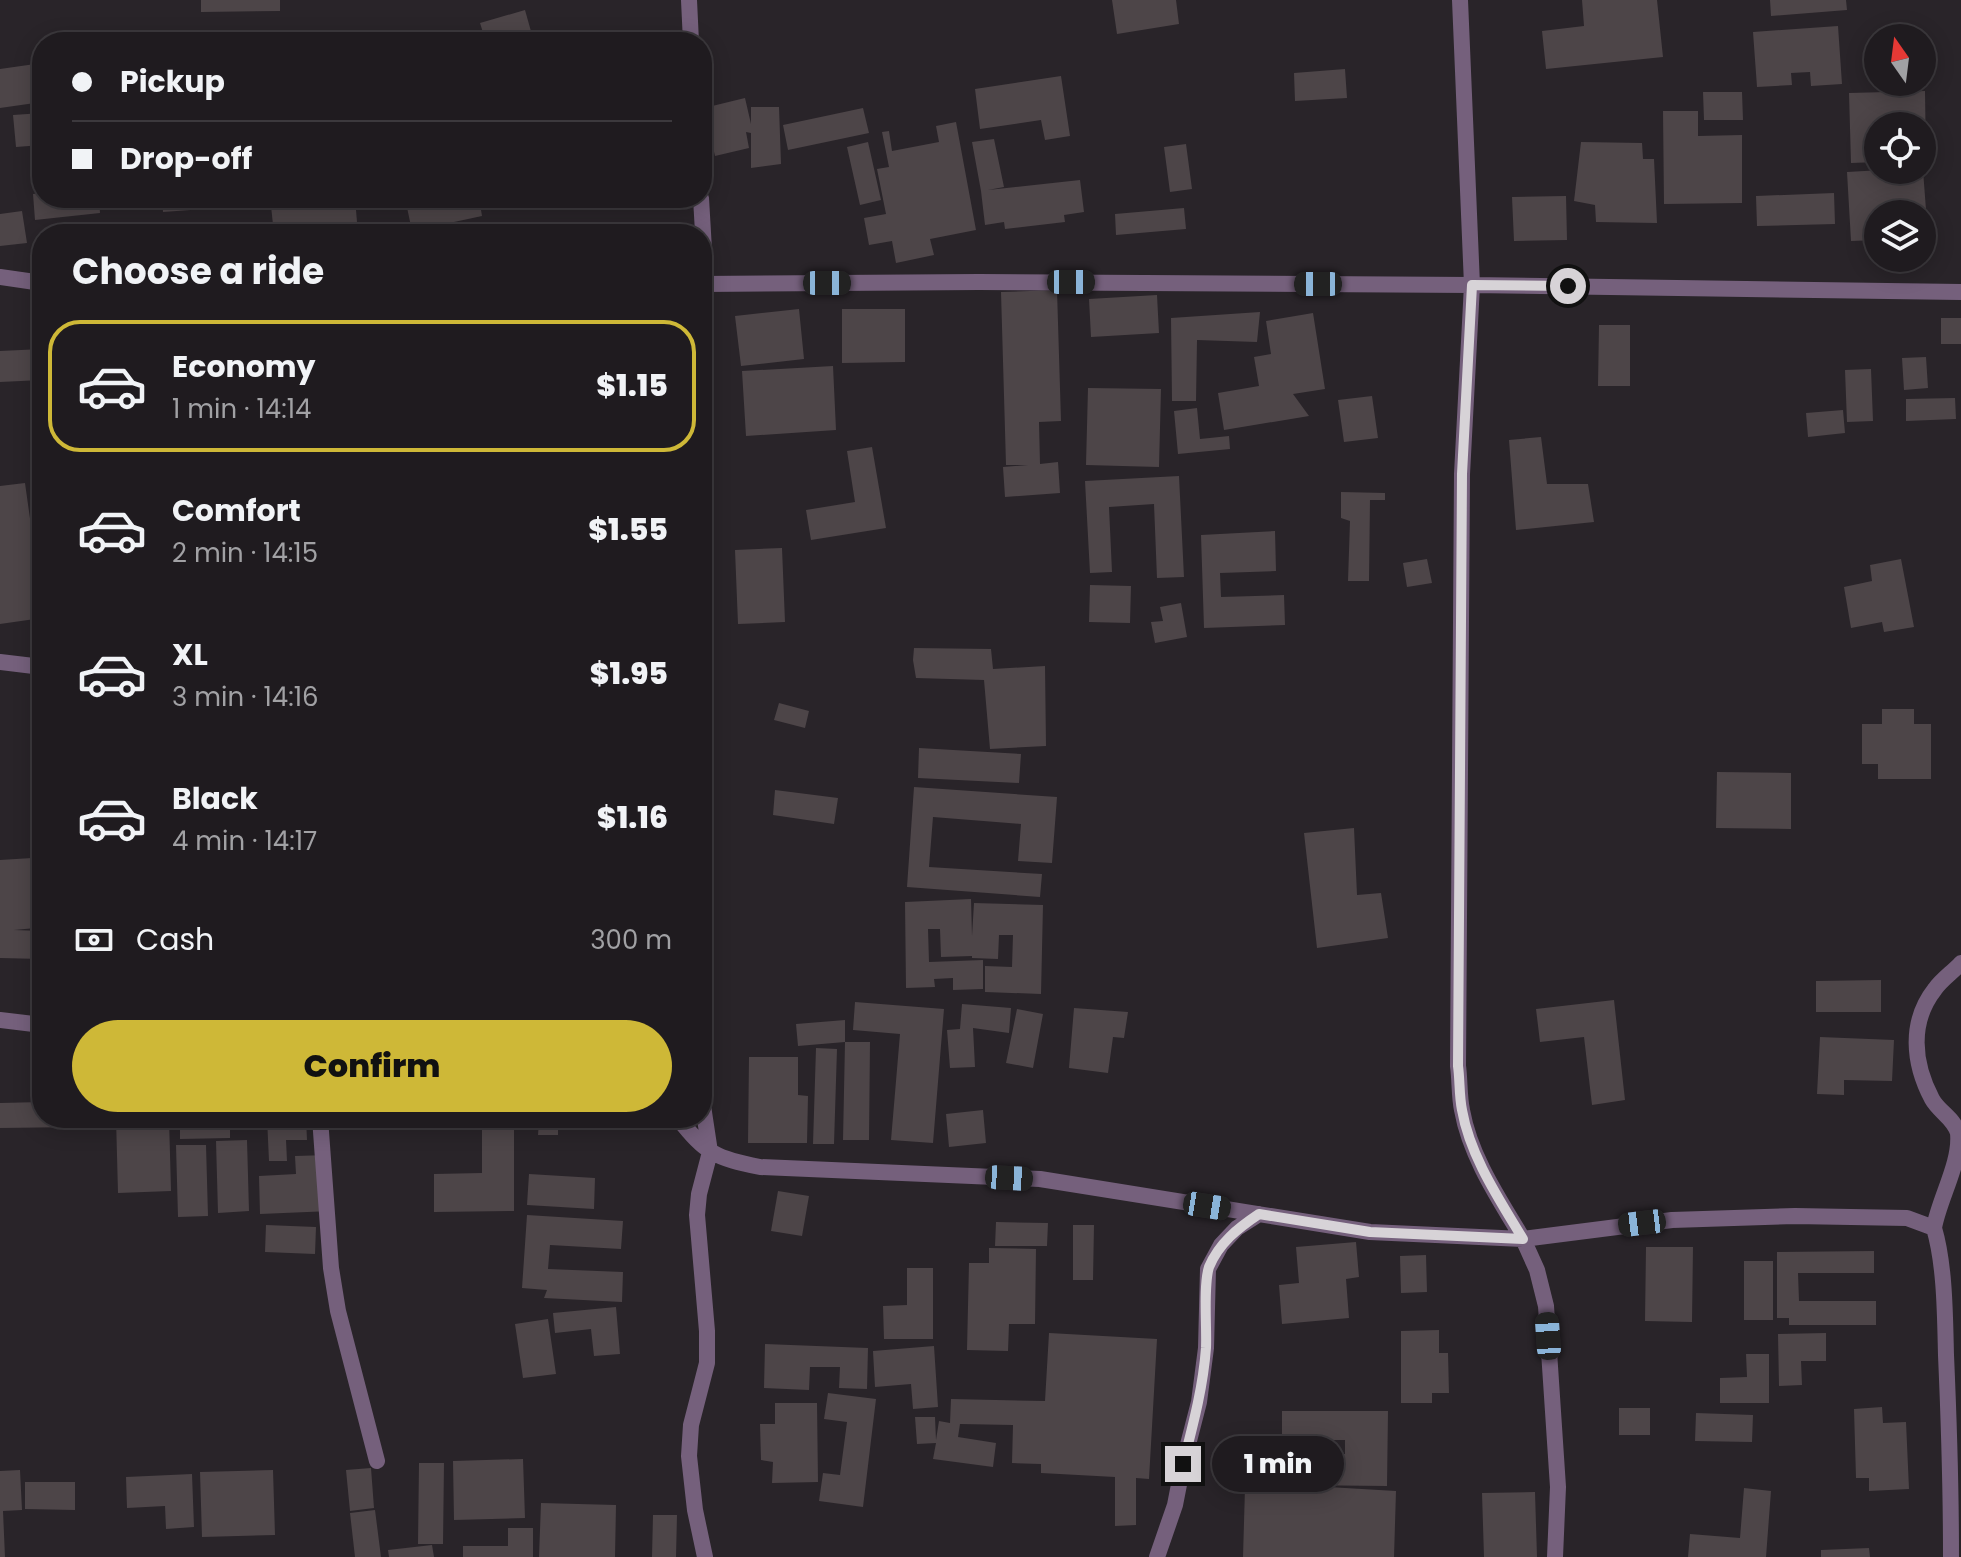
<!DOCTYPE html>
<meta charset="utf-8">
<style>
body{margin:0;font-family:Poppins,sans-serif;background:#2c282c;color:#f1f3f6;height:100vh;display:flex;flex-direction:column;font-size:30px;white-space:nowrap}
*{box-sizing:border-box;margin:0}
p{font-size:26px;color:#a1a1a4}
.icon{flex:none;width:44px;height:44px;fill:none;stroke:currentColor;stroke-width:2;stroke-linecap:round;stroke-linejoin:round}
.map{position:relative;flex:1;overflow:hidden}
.panel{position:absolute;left:32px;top:224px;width:680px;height:904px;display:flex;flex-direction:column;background:#1f1b1f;border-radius:32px;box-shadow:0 4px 20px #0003,0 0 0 2px #3c393d}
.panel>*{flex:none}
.top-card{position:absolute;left:32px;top:32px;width:680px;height:176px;border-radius:32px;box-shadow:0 4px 20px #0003,0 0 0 2px #3c393d;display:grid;align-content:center;height:176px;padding:0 40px;background:#1f1b1f}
.needle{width:52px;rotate:346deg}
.controls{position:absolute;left:1864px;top:24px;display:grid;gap:16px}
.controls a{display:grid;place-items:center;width:72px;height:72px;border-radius:50%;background:#1f1b1f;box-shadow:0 4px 20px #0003,0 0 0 2px #3c393d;font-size:40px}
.end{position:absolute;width:36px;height:36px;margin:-18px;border:10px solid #d7d3d7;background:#111;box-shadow:0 0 0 4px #111}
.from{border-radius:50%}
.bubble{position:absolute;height:56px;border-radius:28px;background:#1f1b1f;box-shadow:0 4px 20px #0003,0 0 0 2px #3c393d;font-size:26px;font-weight:800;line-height:56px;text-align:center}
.car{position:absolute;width:24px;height:48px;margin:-24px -12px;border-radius:10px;box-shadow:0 0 6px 2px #0007;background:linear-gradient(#222 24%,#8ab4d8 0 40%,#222 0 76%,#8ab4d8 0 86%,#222 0)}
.top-card b{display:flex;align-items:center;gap:28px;height:76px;font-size:30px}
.top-card b+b{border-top:2px solid #3c393d}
.top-card i{width:20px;height:20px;background:#f1f3f6}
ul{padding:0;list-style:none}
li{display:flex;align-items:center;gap:24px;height:132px;margin:0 16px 12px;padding:0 24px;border:4px solid transparent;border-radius:32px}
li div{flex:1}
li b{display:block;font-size:30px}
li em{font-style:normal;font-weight:800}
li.current{border-color:#ceb837}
li>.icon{width:72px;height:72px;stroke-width:1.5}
h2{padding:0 40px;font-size:36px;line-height:96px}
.pay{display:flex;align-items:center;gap:20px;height:88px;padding:0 40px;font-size:30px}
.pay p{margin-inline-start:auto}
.action{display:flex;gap:16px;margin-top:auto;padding:16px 40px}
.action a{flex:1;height:92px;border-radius:48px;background:#ceb837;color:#111;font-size:32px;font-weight:800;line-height:92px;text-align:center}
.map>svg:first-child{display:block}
</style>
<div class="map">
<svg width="1961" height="1557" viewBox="0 0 1961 1557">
<rect width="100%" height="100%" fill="#292429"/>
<path fill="#4d4548" d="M201 0H280V11L201 12Z
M1112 0H1176L1179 24 1117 34Z
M1582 0H1657L1663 57 1546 69 1542 31 1584 26Z
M1770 0H1846L1847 10 1771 16Z
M525 10 534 42H486L480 23Z
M1838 26 1842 84 1811 86 1810 72 1791 73 1792 85 1757 87 1753 32Z
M42 63V102L0 108V69Z
M1345 69 1347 98 1295 101 1294 73Z
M1061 76 1070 136 1045 140 1041 120 980 129 975 89Z
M1925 91 1926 160H1922V126L1885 124V126H1878V162L1851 163 1849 93Z
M1703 92H1742L1743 120H1704Z
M745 98 751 124V107H779L781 164 751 168V133L746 132 749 148 715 156 704 108Z
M863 108 869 133 788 150 783 125Z
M1663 111H1698V136L1742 135V203L1664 204Z
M42 113V145L16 147 13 115Z
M956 122 976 230 930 239 934 255 896 263 892 241 869 245 864 218 886 214 877 169 889 167 882 132 889 131 892 151 939 142 936 126Z
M994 139 1004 187 988 190 1080 180 1084 212 1064 215 1065 222 1005 229 1004 222 985 225 981 191 972 142Z
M868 142 881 200 860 205 847 147Z
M1581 142 1642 143 1643 159H1654L1657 223 1596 222 1595 205 1574 201Z
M1186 144 1192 189 1170 192 1164 147Z
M1882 170H1923L1927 223H1922V214H1878V240L1851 241 1847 172Z
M42 193V198H99L100 213 35 220 33 194Z
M1834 193 1835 224 1757 226 1756 196Z
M1566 196 1567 240 1514 241 1512 197Z
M162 198H260V205L163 212Z
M355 198 358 234H274L271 206Z
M405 198H479L482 216 412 231Z
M1184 208 1186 229 1116 235 1115 214Z
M22 211 27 243 0 246V214Z
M1057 290 1061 421 1039 422 1040 464 1058 462 1060 493 1005 497 1003 467 1028 465H1006L1001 292Z
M1157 295 1159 333 1091 337 1089 299Z
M799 309 804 359 741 366 735 316Z
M842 309H905V362L842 363Z
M1260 312 1257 342 1197 340 1196 401H1172L1171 318Z
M1313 313 1325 389 1293 394 1309 416 1224 430 1218 393 1259 386 1254 357 1271 354 1266 321Z
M1941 318H1961V344H1941Z
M1599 325H1630V386H1598Z
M42 349V380L0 382V351Z
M1926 357 1928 388 1904 390 1902 358Z
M833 366 836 430 746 436 742 371Z
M1871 369 1873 421 1847 422 1845 370Z
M1088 388 1161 389 1159 467 1086 465Z
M1372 396 1378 438 1344 442 1338 400Z
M1955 398 1956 419 1906 421V399Z
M1197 408 1200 439 1229 436 1230 449 1178 454 1174 411Z
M1843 410 1845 433 1808 437 1806 413Z
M1541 437 1547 484H1588L1594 522 1516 530 1509 440Z
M872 447 886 528 811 540 806 510 855 502 847 451Z
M1179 476 1184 577 1157 578 1154 504 1109 507 1112 572 1090 573 1085 481Z
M25 483 42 604V618L0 624V486Z
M1341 492 1385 493V500H1370L1369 581H1348L1350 521 1341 518Z
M1275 531 1276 571 1220 573 1221 597 1284 595 1285 625 1204 628 1201 535Z
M782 548 785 622 738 624 735 550Z
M1427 559 1432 583 1407 587 1403 563Z
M1901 559 1914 627 1884 632 1882 622 1851 628 1844 587 1872 581 1870 565Z
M1090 585 1131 586 1130 623 1089 622Z
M1181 603 1187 637 1155 643 1151 622 1163 621 1160 607Z
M914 648 991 649 993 669 1045 666 1046 746 990 749 984 680 916 678 913 660Z
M779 703 809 711 805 728 774 720Z
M1882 709H1914V724H1931V779H1878V764H1862V724H1882Z
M919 748 1021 754 1019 783 918 778Z
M1717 772 1791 773V829L1716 828Z
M914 787 1057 797 1052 863 1018 861 1021 824 933 817 929 867 1042 874 1040 897 907 887Z
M775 790 838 798 834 824 773 815Z
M1354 828 1357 895 1381 893 1388 938 1317 948 1304 833Z
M32 858 36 928 14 930 42 931V959L0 958V860Z
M971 899 972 936 974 903 1043 905 1041 994 985 992V966L1012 967 1013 935H999L998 959 972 958V956L941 957 940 929H928L929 962 983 960V989L953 990V978L934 979 935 987 906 988 905 902Z
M1881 980V1012H1816V981Z
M1614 1000 1625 1100 1592 1105 1584 1037 1540 1042 1536 1009Z
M855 1002 944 1009 933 1143 891 1140 900 1034 853 1030Z
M962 1004 1011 1008 1009 1033 973 1028 975 1067 950 1068 947 1030 960 1029Z
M1074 1008 1128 1012 1124 1038 1113 1037 1108 1073 1069 1068Z
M1017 1009 1043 1014 1033 1068 1006 1063Z
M845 1020V1042H870L869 1140H843L845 1042 798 1046 796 1024Z
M1820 1037 1894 1040 1892 1081 1844 1080V1095L1817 1094Z
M816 1048 837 1049 834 1144H813Z
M749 1057H798V1095L808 1096 807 1143H748Z
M42 1102V1118H76V1127L0 1128V1103Z
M983 1110 986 1143 949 1147 946 1114Z
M116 1118H169L171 1191 118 1193Z
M180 1118H230V1138L180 1139Z
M267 1118H306L307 1140H286L287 1161H269Z
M482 1118H514V1211L434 1212V1174L482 1173Z
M530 1118H558V1135H538L539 1121H530Z
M247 1140 249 1211 218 1213 216 1141Z
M176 1145H206L208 1216 178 1217Z
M328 1155 331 1211 260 1214 259 1176 296 1174 295 1156Z
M529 1174 595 1178 594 1209 527 1205Z
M778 1191 809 1196 802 1236 771 1231Z
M527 1215 623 1221 621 1249 550 1245 548 1269 623 1272 622 1302 544 1298 547 1290 522 1288Z
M996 1222 1048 1223 1047 1246H995Z
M266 1225 316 1227 315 1254 265 1252Z
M1073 1225H1094L1093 1280H1073Z
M1356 1242 1359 1277 1346 1279 1349 1318 1282 1324 1279 1285 1299 1283 1296 1247Z
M1646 1247H1693L1692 1322 1645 1321Z
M989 1248 1036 1249 1035 1324H1009L1008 1351 967 1350 969 1263H989Z
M1874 1251V1273H1798L1799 1301H1876V1325H1789V1318H1777V1252Z
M1426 1255 1427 1292 1401 1293 1400 1256Z
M1744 1261H1773V1320H1744Z
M907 1268H933V1339H884L883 1306 907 1305Z
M616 1307 620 1354 594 1356 591 1329 555 1333 553 1313Z
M548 1319 556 1374 523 1378 515 1324Z
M1439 1330V1353H1448L1449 1393H1432V1403H1401V1331Z
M1049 1333 1157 1339 1149 1479 1136 1478V1525L1115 1526V1477L1041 1473V1464L1012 1463 1013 1425 960 1424 958 1437 996 1443 993 1467 933 1459 936 1443 917 1444 915 1417H935L936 1440 939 1421 950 1423 951 1399 1045 1401Z
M1826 1333V1361H1801L1802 1385 1779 1386 1778 1334Z
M765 1344 868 1348 867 1389 839 1388 840 1367H810L809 1390 764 1388Z
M934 1346 938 1407 913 1409 911 1384 875 1387 873 1351Z
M1746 1354H1769V1403H1720V1378L1747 1377Z
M828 1393 876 1399 863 1507 819 1501 823 1473 840 1475 847 1422 824 1419Z
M775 1403H817L818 1482 772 1483 773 1462 761 1460 760 1424H775Z
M1882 1407 1883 1423 1906 1422 1909 1489 1869 1491V1478H1856L1854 1409Z
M1619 1408H1650V1435H1619Z
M1282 1411H1388L1387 1486 1294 1485 1396 1491 1394 1557H1243L1245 1488 1278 1485V1454H1345V1440H1282Z
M1696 1413 1753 1415 1752 1442 1695 1441Z
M523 1459 525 1518 454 1520 453 1461Z
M419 1463H444L443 1544H418Z
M371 1468 374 1508 350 1511 346 1470Z
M20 1470 22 1510 3 1511 5 1557H0V1471Z
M273 1470 275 1535 202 1537 200 1472Z
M192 1474 194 1527 166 1529 165 1506 127 1508 126 1477Z
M25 1482H75V1510L25 1509Z
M1744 1488 1771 1491 1766 1557H1688L1690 1534 1740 1538Z
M1535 1492 1537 1557H1484L1482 1493Z
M541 1503 616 1505 615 1557H539Z
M375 1510 381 1557H355L350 1513Z
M653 1515H677L676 1557H652Z
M508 1528H533V1557H463V1546H508Z
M432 1545 434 1557H389L388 1550Z
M1869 1548 1870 1557H1821V1550Z"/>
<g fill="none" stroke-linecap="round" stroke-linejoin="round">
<path stroke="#75607c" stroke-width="16" d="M689 0 691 42
M1460 0 1472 285 1462 474 1458 1066C1460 1080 1459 1096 1462 1110 1470 1156 1499 1199 1523 1239L1672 1220 1795 1216 1907 1218 1934 1228C1945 1265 1945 1316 1946 1355 1949 1423 1951 1490 1951 1557
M701 198 706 284 702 319
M0 277 42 283
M702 284 979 282 1472 285 1961 292
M0 662 42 667
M0 1020 42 1025
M702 1099 710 1152 699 1194 697 1215 707 1331V1363L691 1425 689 1456 695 1510 705 1557
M320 1118 331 1268 338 1311 377 1461
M678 1118C706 1154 716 1158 760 1167L1040 1179 1370 1232 1523 1239 1537 1270 1546 1306 1558 1487 1555 1557
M1934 1228C1939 1199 1961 1163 1958 1133 1954 1118 1939 1112 1932 1099 1913 1063 1909 1022 1935 989 1942 979 1953 972 1961 963
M1157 1557 1175 1505 1183 1464 1199 1402 1206 1348 1208 1269 1221 1245 1237 1228 1259 1214"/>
</g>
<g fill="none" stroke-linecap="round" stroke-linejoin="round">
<path stroke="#d7d3d7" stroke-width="10" d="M1183 1464C1193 1425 1203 1388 1206 1348 1207 1327 1203 1286 1209 1267 1219 1243 1238 1228 1259 1214L1370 1232 1523 1239C1499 1199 1470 1156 1462 1110 1459 1095 1460 1080 1458 1066L1462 474 1472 285 1568 286"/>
</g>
</svg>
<div class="controls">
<a><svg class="needle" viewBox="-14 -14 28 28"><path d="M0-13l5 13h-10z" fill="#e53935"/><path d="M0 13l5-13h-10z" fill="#a1a1a4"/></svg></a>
<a><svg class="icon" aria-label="locate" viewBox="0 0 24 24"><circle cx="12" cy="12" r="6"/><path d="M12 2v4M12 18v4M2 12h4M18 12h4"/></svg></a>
<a><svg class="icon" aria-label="layers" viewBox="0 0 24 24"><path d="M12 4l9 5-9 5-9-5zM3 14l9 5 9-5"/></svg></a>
</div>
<i class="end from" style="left:1568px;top:286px"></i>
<i class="end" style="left:1183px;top:1464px"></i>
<div class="bubble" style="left:1212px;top:1436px;width:132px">1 min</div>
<i class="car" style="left:1071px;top:282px;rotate:90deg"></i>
<i class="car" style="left:827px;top:283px;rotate:90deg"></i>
<i class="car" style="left:1318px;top:284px;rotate:270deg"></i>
<i class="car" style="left:1009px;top:1178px;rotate:93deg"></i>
<i class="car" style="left:1207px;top:1206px;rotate:99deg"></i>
<i class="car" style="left:1642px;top:1223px;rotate:263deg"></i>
<i class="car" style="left:1548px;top:1336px;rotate:356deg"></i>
<div class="top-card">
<b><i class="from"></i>Pickup</b>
<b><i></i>Drop-off</b>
</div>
<section class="panel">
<h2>Choose a ride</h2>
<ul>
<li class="current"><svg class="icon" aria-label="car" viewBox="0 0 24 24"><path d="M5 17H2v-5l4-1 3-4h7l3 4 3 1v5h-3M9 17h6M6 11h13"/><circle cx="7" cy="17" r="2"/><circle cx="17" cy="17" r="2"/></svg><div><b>Economy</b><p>1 min · 14:14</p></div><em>$1.15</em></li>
<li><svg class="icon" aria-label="car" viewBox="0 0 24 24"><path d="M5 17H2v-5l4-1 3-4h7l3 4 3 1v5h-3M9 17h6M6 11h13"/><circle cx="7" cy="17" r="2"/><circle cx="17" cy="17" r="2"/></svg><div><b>Comfort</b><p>2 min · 14:15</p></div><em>$1.55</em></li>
<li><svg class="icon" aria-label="car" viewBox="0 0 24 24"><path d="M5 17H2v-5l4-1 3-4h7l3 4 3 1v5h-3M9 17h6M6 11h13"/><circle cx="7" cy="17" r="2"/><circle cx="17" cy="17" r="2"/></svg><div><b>XL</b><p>3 min · 14:16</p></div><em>$1.95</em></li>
<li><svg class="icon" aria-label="car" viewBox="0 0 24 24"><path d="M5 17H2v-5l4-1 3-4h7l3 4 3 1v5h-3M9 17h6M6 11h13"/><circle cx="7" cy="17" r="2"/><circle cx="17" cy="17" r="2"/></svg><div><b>Black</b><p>4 min · 14:17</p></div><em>$1.16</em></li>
</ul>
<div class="pay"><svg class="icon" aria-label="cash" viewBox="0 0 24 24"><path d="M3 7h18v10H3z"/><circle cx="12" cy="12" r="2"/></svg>Cash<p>300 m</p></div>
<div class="action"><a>Confirm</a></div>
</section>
</div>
